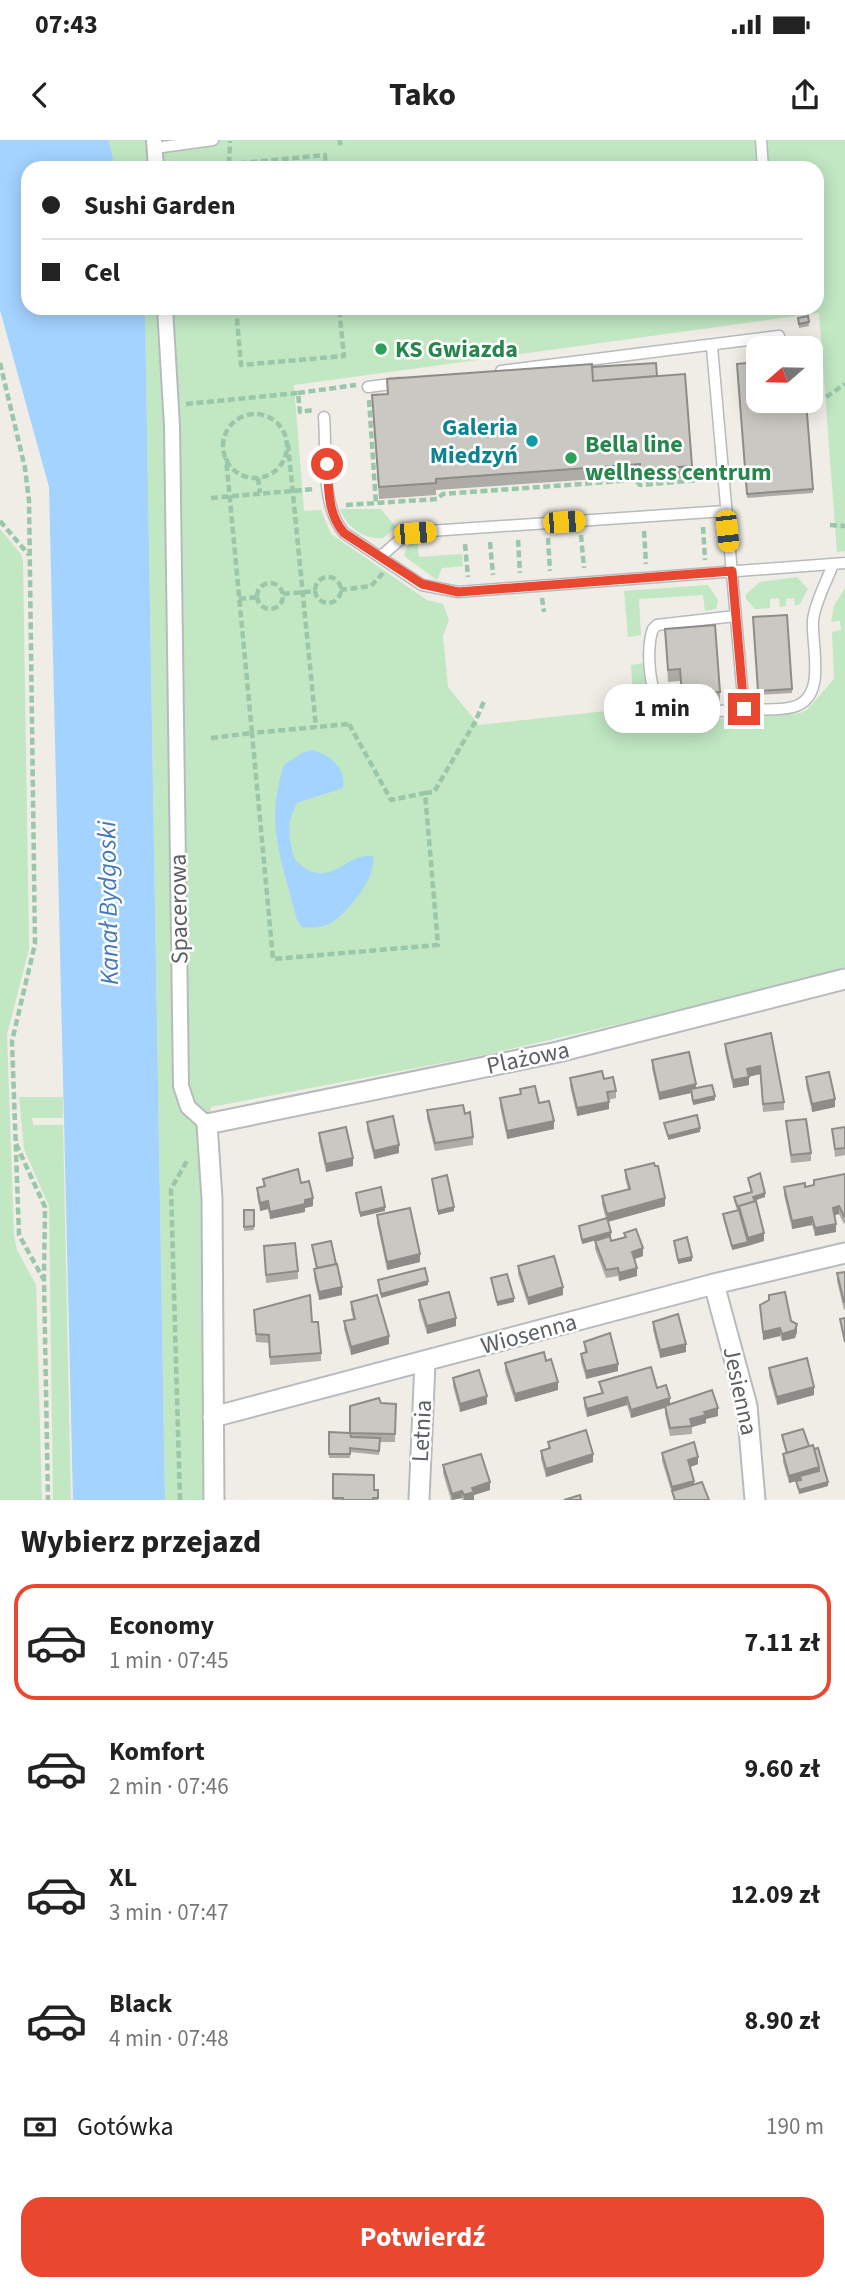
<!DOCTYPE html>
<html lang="pl">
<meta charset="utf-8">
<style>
body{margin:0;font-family:"Source Sans 3",sans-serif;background:#f2f2f2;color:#222;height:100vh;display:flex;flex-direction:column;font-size:26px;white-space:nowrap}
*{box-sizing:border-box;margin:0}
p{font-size:23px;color:#767676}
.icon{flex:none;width:38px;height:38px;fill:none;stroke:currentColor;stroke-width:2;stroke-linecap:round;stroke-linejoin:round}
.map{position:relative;height:1360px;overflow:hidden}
.details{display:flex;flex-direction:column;background:#fff;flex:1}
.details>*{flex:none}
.banner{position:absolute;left:21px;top:21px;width:803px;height:154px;border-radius:21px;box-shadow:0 4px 18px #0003;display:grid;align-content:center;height:154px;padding:0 21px;background:#fff}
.needle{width:46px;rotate:250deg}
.fabs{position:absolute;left:746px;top:196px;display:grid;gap:14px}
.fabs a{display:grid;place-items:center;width:77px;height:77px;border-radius:14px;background:#fff;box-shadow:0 4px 18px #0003;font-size:35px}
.end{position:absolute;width:32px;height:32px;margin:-16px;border:9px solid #ea4730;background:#fff;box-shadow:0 0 0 4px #fff}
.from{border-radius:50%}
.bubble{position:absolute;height:49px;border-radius:21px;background:#fff;box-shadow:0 4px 18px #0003;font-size:23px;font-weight:700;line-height:49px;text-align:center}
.car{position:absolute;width:21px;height:42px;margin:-21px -10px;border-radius:9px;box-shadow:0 0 5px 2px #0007;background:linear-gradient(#f5c518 24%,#345 0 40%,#f5c518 0 76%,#345 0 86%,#f5c518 0)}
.banner b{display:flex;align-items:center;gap:24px;height:66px;font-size:26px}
.banner b+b{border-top:2px solid #e0e0e0}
.banner i{width:18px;height:18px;background:#222}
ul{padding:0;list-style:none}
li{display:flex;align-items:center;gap:21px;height:116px;margin:0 14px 10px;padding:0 7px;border:4px solid transparent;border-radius:21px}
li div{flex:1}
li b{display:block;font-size:26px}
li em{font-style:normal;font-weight:700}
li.current{border-color:#ea4730}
li>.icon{width:63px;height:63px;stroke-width:1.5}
h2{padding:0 21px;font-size:32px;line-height:84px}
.pay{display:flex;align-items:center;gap:18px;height:77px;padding:0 21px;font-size:26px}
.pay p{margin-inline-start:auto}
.button{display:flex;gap:14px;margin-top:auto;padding:14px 21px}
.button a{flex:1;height:80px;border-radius:21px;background:#ea4730;color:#fff;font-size:28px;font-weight:700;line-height:80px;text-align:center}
.status{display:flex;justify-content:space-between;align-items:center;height:49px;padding:0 35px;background:#fff;direction:ltr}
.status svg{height:19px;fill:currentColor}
header{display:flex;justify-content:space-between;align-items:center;height:91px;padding:0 21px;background:#fff;font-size:32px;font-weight:700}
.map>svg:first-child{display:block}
</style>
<div class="status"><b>07:43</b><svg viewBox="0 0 49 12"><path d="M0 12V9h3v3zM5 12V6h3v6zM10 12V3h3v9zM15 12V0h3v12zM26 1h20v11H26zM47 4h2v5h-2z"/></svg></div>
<header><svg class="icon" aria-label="back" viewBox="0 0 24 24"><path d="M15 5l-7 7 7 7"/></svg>Tako<svg class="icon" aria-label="share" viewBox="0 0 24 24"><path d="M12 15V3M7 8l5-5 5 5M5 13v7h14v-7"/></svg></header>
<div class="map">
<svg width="845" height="1360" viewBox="0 0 845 1360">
<rect width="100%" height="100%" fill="#efede5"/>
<path fill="#c1e7c3" d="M109 0H845V411L837 412 819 173 294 245 304 371 321 370 331 394 427 460 443 464 449 480 443 496 448 547 479 585 634 568 631 525 644 523 647 566 658 580 677 582 800 573 807 570 834 539 832 492 841 490 840 481 831 482 834 466 845 448V832L484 915 211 967 203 1078 206 1360H165L145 168H817V28H115Z
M340 369H381L396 387 383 398C365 400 346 387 340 369Z
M0 389 21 414 23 421 29 809 7 895 14 1095 17 1110 36 1145 42 1360H0Z
M417 401 419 417 462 414 463 426 442 428 437 440 404 416 408 405Z
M797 437 808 449 800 464 795 466 794 458 786 459V466L780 467 779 458 770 459V468L755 469 746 459V454L760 442Z
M708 445 718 460 716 469 705 471 703 455 639 459 641 495 628 497 624 451Z
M19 957H63V978H32L33 985H63L71 1360H53L49 1066 24 1009Z"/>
<path fill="#a4d3ff" d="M0 0H109L115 28H28V168H145L165 1360H73L49 347 0 170Z
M312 610C331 615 346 628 343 648L297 663C288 680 288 691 292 710 294 720 299 725 308 730 334 743 348 713 373 716 377 737 348 773 329 784 321 788 311 788 302 787L297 780C283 722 264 686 284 625L302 613Z"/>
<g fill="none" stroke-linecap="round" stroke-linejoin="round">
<g stroke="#b7babe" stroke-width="13">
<path id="service" d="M761 0 763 28
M155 8 213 0
M712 207 744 569C759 569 778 571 793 567 828 558 811 505 813 480 815 462 827 441 833 424
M501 231 779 196
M368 247 399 243
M324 277C327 313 320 364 344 393L422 445 458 452 845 423
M380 417 403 397 415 392 725 371
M735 476 657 485 653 489C645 509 649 565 670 575L744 569"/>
</g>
<g stroke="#b7babe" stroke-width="18">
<path id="pedestrian" d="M154 0 156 28
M165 168 172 286 181 946 188 967 207 984"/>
</g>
<g stroke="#b7babe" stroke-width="23">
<path id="minor" d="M714 1144 747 1266 755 1360
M213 1277 714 1144 845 1113
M214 1360 212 1059 207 984 558 912 845 839
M419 1360 425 1222"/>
</g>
<path stroke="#9ac7a9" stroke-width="4.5" stroke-dasharray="7 3.5" stroke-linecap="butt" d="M339 0 341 5
M229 24 230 1
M222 28V25L325 15 326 28
M236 168 241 225 344 216 339 168
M0 223 25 328 29 361 35 804 12 901 19 1095 44 1140 48 1360
M298 253 356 245
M826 257 845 244
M369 260 376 364
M186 264 298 253 300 272 313 270
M223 306a32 32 0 1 1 64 0a32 32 0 1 1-64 0Z
M288 304 316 587
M258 338 260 353
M211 358 315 349
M346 365 437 359 443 354 635 340 640 345 711 339
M0 381 29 415
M830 385 845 386
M703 387 705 420
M644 391 646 424
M581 395 584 428
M548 398 550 431
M518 400 520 433
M490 402 493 435
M465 404 468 437
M315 450a13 13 0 1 1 26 0a13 13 0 1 1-26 0Z
M257 456a13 13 0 1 1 26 0a13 13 0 1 1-26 0Z
M340 450 371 446 383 433
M283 454 315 451
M542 458 544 472
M239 459 258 457
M349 584 391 660 425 653 438 805 273 819 252 593Z
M211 598 252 593 226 318
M425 653 434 652 475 582 485 559
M16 1004 45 1067 44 1139
M180 1360 171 1049 188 1019"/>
<use href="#service" stroke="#fff" stroke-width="10"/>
<use href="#pedestrian" stroke="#fff" stroke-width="14"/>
<use href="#minor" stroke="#fff" stroke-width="19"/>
</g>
<path fill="#aeaca7" d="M808 176 809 186 799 188 798 178Z
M737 224 813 349V353L747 358Z
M592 227 657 236 692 326V338L640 341V336L436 350V355L379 359 372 255 388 254 387 239Z
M787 475 792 553 758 555 753 477Z
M665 489 720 552V563L682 566 680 541 668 542Z
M771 893 784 962V970L763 972 760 934 749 937V945L733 948 725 912V904Z
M652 920 696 948 715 960 693 965 691 953 659 960 652 928Z
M806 937 835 967 812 972 806 945Z
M570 938 604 939 616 951V958L608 960 609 969 577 976 570 946Z
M520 949 554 989 507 999 500 966V958L520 954Z
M427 970 465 974 473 997V1005L435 1011 427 978Z
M786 981 811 1013V1021L791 1023Z
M367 982 399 1013 374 1019 367 990Z
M845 987V1015L835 1017 832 989Z
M319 993 353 1026 326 1032 319 1001Z
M625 1030 665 1066 608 1082 611 1096 582 1104 579 1086 606 1079 602 1064V1056L628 1049 625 1038Z
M845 1034V1083L844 1084 839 1074 834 1075 836 1092 815 1096 812 1085 792 1089 784 1055V1047H805L814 1045V1040Z
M748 1038 765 1057 754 1061 764 1101 732 1110 723 1078V1074L737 1070 734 1061V1057L751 1053Z
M263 1039 301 1043 313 1066 305 1068V1072L270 1079 268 1069 260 1071 257 1056V1048L263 1046Z
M244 1070H254V1090L244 1091Z
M377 1075 420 1122 387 1130 377 1083Z
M624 1093 643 1116 634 1119 637 1136 619 1141 618 1136 606 1138 595 1109V1101H611L624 1098Z
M312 1105 342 1155 319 1160 314 1137V1129L316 1128Z
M264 1106 298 1131V1139L266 1143Z
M518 1126 563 1155 528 1165 518 1134Z
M845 1132V1169L844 1170 837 1141V1133Z
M769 1155 791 1181 797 1192 795 1198 782 1201 780 1196 763 1200 760 1165 769 1160Z
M419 1160 456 1186 427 1194 419 1168Z
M351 1162 389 1204 351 1215 344 1189V1181L353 1179 351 1170Z
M254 1170 312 1182 321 1213V1221L270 1225 269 1203 256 1202Z
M653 1182 686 1212 660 1218 653 1190Z
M584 1202 618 1231 586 1239 581 1221V1214L585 1213Z
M505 1223 558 1250 515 1262 505 1231Z
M769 1228 814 1255 777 1265 769 1236Z
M453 1238 487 1264 460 1272 453 1246Z
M599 1242 657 1248 670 1264 718 1276 706 1279V1283L692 1287V1294L670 1296 665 1274V1268L631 1278 627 1265 587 1277 584 1266V1258L601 1253Z
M381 1263 396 1264 395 1302H380L379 1315 350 1312V1318H329V1314Z
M782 1295 809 1306 828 1346 799 1354 796 1341 789 1343 783 1322V1314L786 1313 782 1299Z
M548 1302 593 1322 546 1337 541 1319V1311L548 1309Z
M662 1313 698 1324 690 1327 694 1344 709 1360H674L662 1321Z
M443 1325 490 1350 474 1355V1360H463L462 1358 451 1360 443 1333Z
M333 1334 374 1350H378V1360H333Z"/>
<path fill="#8d8c88" d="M760 926V934L747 937V929Z
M749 937V945L733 948V940Z
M696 944V952L691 949V953L659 960V953Z
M715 956V960L693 965V961Z
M835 959V967L812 972V964Z
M609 962V969L577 976V968Z
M554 981V989L507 999V991Z
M700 988V992L668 1000V996Z
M399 1005V1013L374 1019V1011Z
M353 1018V1026L326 1032V1024Z
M765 1053V1057L753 1061V1057Z
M313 1058V1066L305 1068V1072L270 1079V1072Z
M665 1058V1066L607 1082V1074Z
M268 1061V1069L260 1071V1063Z
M839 1066V1074L833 1076V1068Z
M385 1067V1071L360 1077V1073Z
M454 1067V1071L438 1075V1071Z
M812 1077V1085L792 1089V1081Z
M836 1084V1092L815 1096V1088Z
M611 1092V1096L582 1104V1100Z
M764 1093V1101L748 1106V1098Z
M748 1102V1106L732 1110V1106Z
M643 1108V1116L632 1120V1112Z
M420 1114V1122L387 1130V1122Z
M692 1117V1121L678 1124V1120Z
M637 1128V1136L619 1141V1133Z
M428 1141V1145L381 1158V1154Z
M342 1147V1155L319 1160V1152Z
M563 1147V1155L528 1165V1158Z
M514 1158V1162L497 1166V1162Z
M456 1178V1186L427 1194V1186Z
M797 1184V1192L795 1198 782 1201V1194Z
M780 1188V1196L763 1200V1192Z
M389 1196V1204L351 1215V1207Z
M686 1204V1212L660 1218V1210Z
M618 1224V1231L586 1239V1231Z
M558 1242V1250L515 1262V1254Z
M814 1247V1255L777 1265V1257Z
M487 1256V1264L460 1272V1264Z
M627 1257V1265L587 1277V1269Z
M670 1258V1266L631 1278V1270Z
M718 1268V1276L706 1279V1283L692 1287 690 1279 704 1272Z
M593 1314V1322L546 1337V1329Z
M698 1317V1324L688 1328V1320Z
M819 1327V1335L800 1336V1340L789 1343V1336Z
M694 1341V1348L672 1351V1347Z
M490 1342V1350L474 1355V1360H464V1355L472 1348Z
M828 1342V1346L799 1354V1350Z
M462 1351V1358L452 1360V1354Z"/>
<path fill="#cac8c2" stroke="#8d8c88" stroke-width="2" d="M808 176 809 182 799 184 798 178Z
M758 222V261H806L813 349 747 354 737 224Z
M656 223 657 236 593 241 592 227Z
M592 224 593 241 685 234 692 326 640 330V324L436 339V343L379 347 372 255 388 254 387 239Z
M787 475 792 549 758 551 753 477Z
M715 485 720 552 682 554 680 529 668 530 665 489Z
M771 893 784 962 763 964 760 926 747 929 749 937 733 940 725 904Z
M689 912 696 944 659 953 652 920Z
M602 931 604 939 613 937 616 951 607 952 609 962 577 968 570 938Z
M829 932 835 959 812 964 806 937Z
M712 945 715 956 693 961 691 949Z
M535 946 539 963 549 961 554 981 507 991 500 958 521 954 520 949Z
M463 965 465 974 470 972 473 997 435 1003 427 970Z
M697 975 700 988 668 996 664 983Z
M393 976 399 1005 374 1011 367 982Z
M806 979 811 1013 791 1015 786 981Z
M346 987 353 1018 326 1024 319 993Z
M845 987V1008L835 1009 832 989Z
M654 1023 655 1026H658L665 1058 607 1074 602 1056 630 1049 625 1030Z
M298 1029 301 1043 309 1041 313 1058 305 1060V1064L270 1072 268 1061 260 1063 257 1048 265 1046 263 1039Z
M760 1033 765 1053 753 1057 755 1061 739 1066V1070L734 1057 752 1052 748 1038Z
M845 1034V1075L844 1076 839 1066 833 1068 836 1084 815 1088 812 1077 792 1081 784 1047 805 1043V1047L814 1045V1040Z
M447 1035 454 1067 438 1071 432 1039Z
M381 1047 385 1067 360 1073 356 1053Z
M756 1061 764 1093 748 1098 739 1066Z
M410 1068 420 1114 387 1122 377 1075Z
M244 1070H254V1086L244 1087Z
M739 1070 748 1102 732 1106 723 1074Z
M607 1078 611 1092 582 1100 579 1086Z
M636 1089 643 1108 632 1112 637 1128 619 1133 618 1128 606 1130 595 1101 610 1096 611 1101 626 1097 624 1093Z
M687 1097 692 1117 678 1120 674 1101Z
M331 1101 336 1124 317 1128 312 1105Z
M295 1103 298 1131 266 1135 264 1106Z
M554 1116 563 1147 528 1158 518 1126Z
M337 1124 342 1147 319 1152 314 1129Z
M425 1128 428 1141 381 1154 378 1140Z
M845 1132V1162H844L837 1133Z
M507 1134 514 1158 497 1162 491 1138Z
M449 1152 456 1178 427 1186 419 1160Z
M785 1152 791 1181 797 1184 795 1190 782 1194 780 1188 763 1192 760 1165 769 1160V1155Z
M310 1155 312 1182H318L321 1213 270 1217 269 1195 256 1194 254 1170Z
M377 1155 389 1196 351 1207 344 1181 355 1179 351 1162Z
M678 1174 686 1204 660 1210 653 1182Z
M845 1178V1202L840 1179Z
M610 1193 618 1224 586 1231 581 1214 587 1212 584 1202Z
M544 1212 546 1221 551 1219 558 1242 515 1254 505 1223Z
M807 1218 814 1247 777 1257 769 1228Z
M651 1227 657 1248 666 1245 670 1258 631 1270 627 1257 587 1269 584 1258 603 1253 599 1242Z
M479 1230 487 1256 460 1264 453 1238Z
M712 1250 718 1268 704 1272 706 1275 690 1279 692 1286 670 1288 665 1266Z
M379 1258 381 1263 396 1264 395 1294 350 1293V1266Z
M803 1289 809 1306 787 1313 782 1295Z
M586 1290 593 1314 546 1329 541 1311 550 1308 548 1302Z
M329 1292 350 1293 351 1297 380 1298 379 1311 350 1308V1314H329Z
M694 1302 698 1317 688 1320 694 1341 672 1347 662 1313Z
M813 1305 819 1327 789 1336 783 1314Z
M818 1308 828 1342 799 1350 796 1341 801 1340 800 1336 819 1331V1327L814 1309Z
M481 1314 490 1342 472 1348 474 1352 464 1355 462 1351 452 1354 443 1325Z
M333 1334 374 1335V1350H378V1358H373V1360H343V1358H333Z
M702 1342 709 1360H675L672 1351Z
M580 1355 581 1360H564Z"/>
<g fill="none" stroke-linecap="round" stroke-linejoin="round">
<path stroke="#ea4730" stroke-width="9" d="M327 324C329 349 327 373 344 393L422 444 458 452 732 431 744 569"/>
</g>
<g fill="#2e9e5b" stroke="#fff" stroke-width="2.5">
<circle cx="381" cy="209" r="7"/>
<circle cx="571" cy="318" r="7"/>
</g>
<circle fill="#0f9aa8" stroke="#fff" stroke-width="2.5" cx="532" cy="301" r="7"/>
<g text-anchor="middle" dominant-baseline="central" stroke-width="5" stroke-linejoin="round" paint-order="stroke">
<g font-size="24" font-weight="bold" fill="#27864d" stroke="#fff" text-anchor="start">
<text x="395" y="209">KS Gwiazda</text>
<text x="585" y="304">Bella line<tspan x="585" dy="28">wellness centrum</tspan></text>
</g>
<g font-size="24" font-weight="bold" fill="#0d838f" stroke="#fff" text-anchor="end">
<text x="518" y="287">Galeria<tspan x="518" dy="28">Miedzyń</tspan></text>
</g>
<g font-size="24" fill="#5c6065" stroke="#fff">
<text transform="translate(179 769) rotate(-91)">Spacerowa</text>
<text transform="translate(528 918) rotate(-12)">Plażowa</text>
<text transform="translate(529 1194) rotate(-15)">Wiosenna</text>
<text transform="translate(740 1251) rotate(78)">Jesienna</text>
<text transform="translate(422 1291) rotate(-87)">Letnia</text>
</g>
<g font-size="26" font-style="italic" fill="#4378bb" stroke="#fff">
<text transform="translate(108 763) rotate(-91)">Kanał Bydgoski</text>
</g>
</g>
</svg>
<div class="fabs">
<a><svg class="needle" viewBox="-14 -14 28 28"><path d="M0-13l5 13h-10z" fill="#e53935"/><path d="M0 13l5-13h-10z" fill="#767676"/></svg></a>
</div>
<i class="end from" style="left:327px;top:324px"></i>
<i class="end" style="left:744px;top:569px"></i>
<div class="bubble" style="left:604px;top:544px;width:116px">1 min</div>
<i class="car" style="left:564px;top:382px;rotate:86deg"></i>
<i class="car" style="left:727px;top:391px;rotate:174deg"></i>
<i class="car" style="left:415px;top:393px;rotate:85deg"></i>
<div class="banner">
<b><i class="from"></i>Sushi Garden</b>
<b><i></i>Cel</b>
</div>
</div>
<section class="details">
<h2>Wybierz przejazd</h2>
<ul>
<li class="current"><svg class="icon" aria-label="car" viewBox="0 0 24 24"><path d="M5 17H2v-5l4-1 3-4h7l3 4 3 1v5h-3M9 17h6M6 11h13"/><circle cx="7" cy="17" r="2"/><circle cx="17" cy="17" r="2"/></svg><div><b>Economy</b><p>1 min · 07:45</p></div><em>7.11 zł</em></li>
<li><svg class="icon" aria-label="car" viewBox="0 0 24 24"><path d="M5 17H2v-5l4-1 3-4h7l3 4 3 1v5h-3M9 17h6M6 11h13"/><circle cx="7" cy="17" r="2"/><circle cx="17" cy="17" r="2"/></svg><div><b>Komfort</b><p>2 min · 07:46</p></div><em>9.60 zł</em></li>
<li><svg class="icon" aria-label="car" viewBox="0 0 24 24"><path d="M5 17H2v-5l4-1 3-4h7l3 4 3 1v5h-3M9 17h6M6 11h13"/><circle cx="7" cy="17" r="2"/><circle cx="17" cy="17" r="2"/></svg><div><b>XL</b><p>3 min · 07:47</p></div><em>12.09 zł</em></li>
<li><svg class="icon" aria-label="car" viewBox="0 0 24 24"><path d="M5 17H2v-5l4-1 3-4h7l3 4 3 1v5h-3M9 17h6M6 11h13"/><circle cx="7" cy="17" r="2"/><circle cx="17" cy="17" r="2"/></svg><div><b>Black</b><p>4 min · 07:48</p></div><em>8.90 zł</em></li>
</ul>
<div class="pay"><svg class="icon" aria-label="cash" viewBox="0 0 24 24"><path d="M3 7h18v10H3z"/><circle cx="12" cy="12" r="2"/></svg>Gotówka<p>190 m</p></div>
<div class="button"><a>Potwierdź</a></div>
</section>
